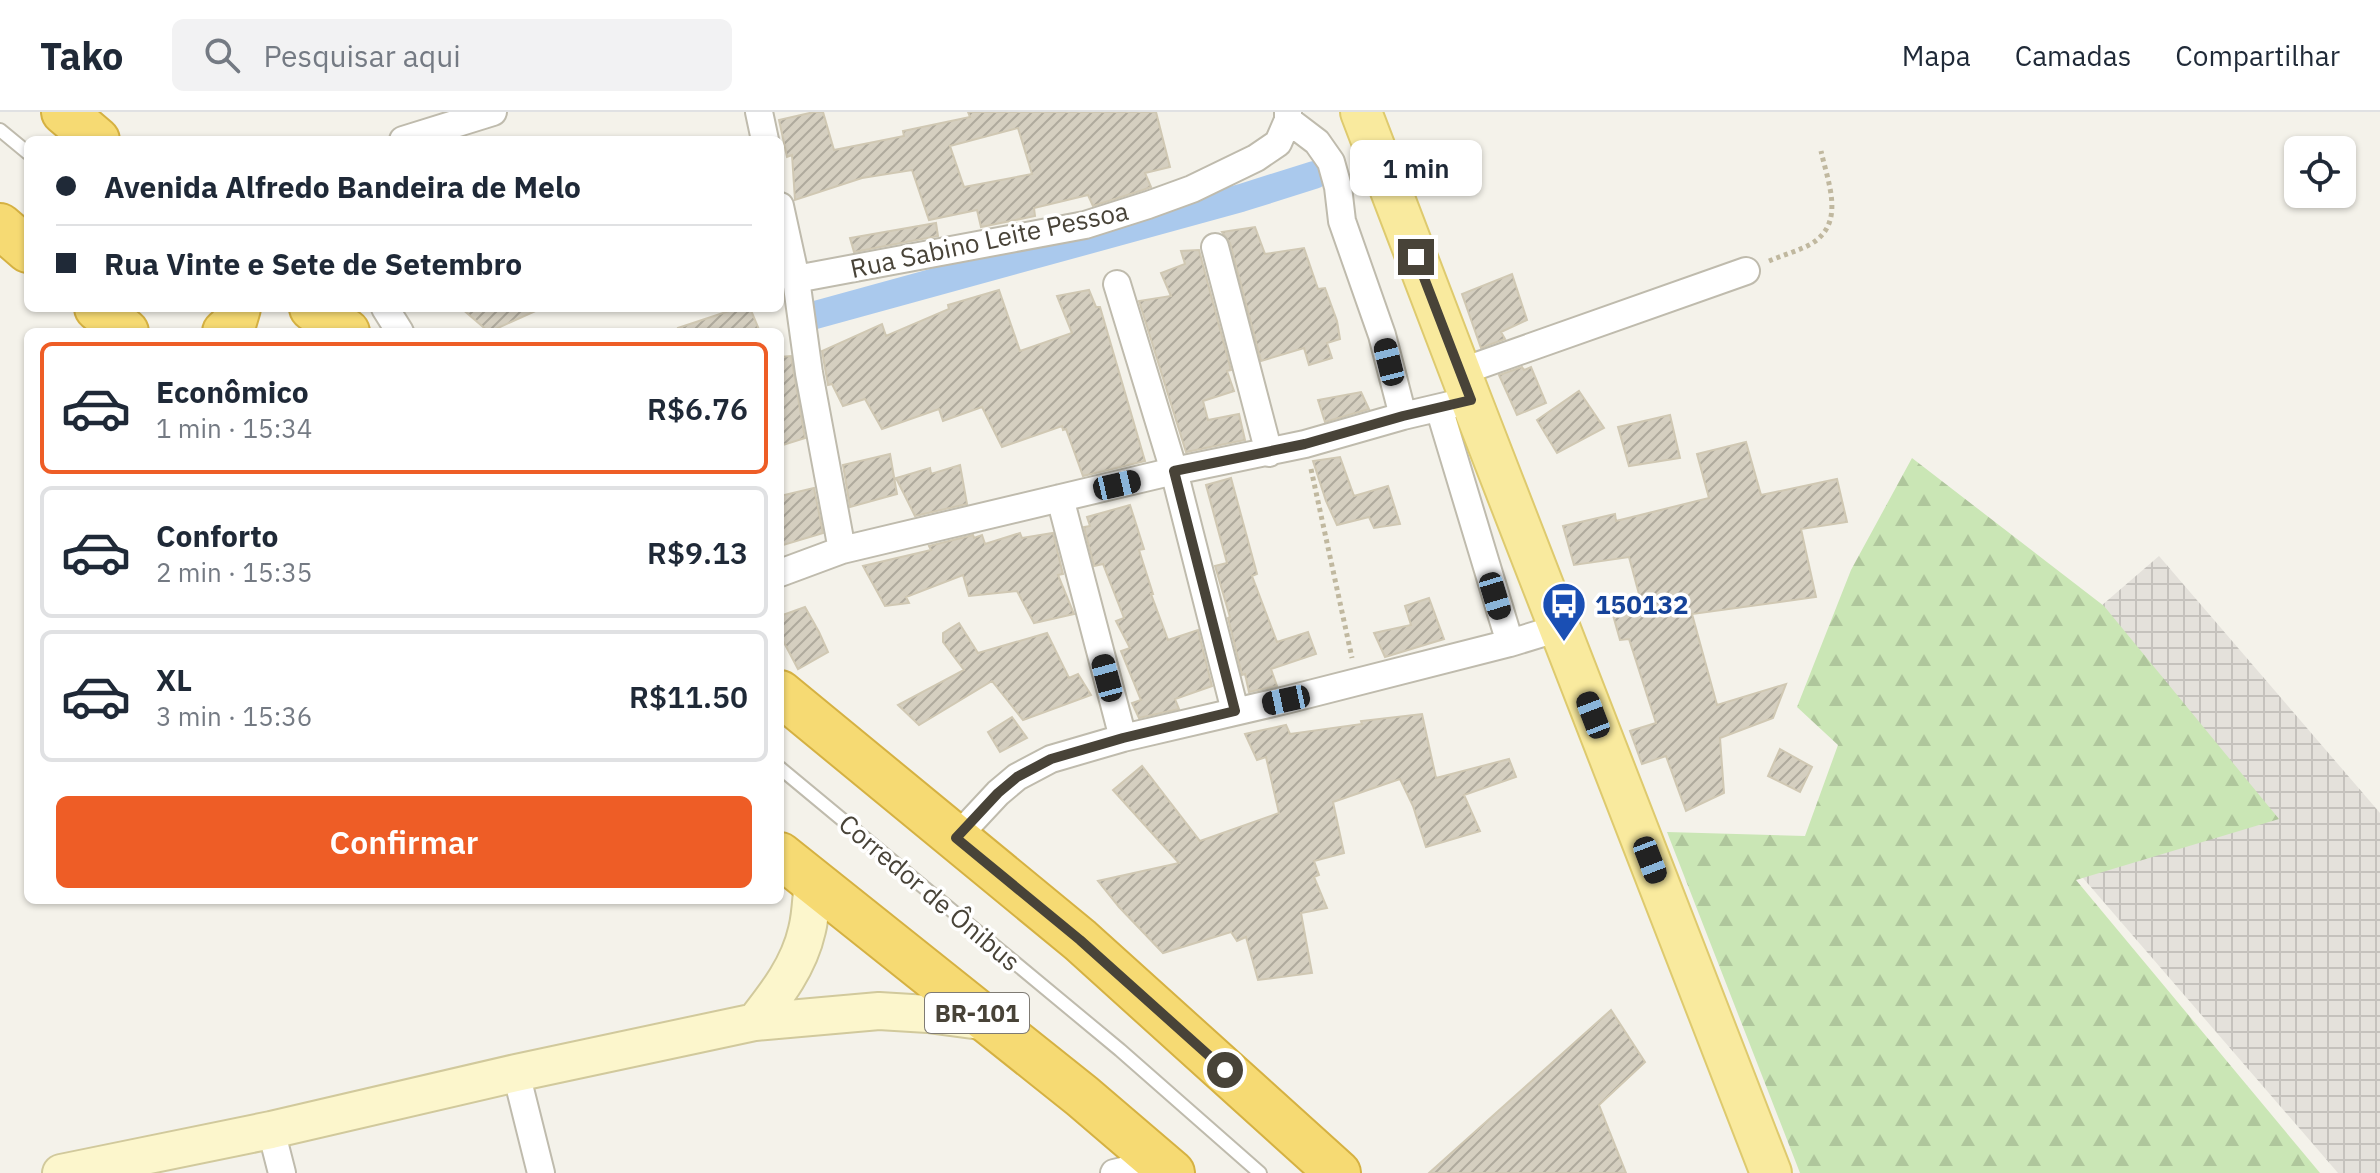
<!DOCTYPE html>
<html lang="pt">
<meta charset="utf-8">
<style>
body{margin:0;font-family:"IBM Plex Sans",sans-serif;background:#f2f2f3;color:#1f2937;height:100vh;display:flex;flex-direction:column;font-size:30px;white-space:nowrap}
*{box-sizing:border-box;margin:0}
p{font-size:26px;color:#747a83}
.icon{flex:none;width:44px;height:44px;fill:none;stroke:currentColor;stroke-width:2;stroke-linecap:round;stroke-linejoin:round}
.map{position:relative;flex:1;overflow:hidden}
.details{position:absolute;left:24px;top:216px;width:760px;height:576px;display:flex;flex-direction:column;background:#fff;border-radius:12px;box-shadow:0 2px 6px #0004}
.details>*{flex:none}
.banner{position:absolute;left:24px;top:24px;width:760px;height:176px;border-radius:12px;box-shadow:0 2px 6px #0004;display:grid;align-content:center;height:176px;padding:0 32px;background:#fff}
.fabs{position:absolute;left:2284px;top:24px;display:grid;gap:16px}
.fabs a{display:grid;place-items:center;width:72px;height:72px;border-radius:12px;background:#fff;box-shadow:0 2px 6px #0004;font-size:40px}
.end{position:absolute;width:36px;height:36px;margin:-18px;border:10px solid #484338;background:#fff;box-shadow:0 0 0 4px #fff}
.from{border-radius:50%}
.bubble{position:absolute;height:56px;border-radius:12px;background:#fff;box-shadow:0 2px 6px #0004;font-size:26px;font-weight:600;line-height:56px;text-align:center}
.car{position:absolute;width:24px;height:48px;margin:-24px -12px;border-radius:10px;box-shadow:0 0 6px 2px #0007;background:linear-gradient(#222 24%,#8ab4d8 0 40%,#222 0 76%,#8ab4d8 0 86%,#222 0)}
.banner b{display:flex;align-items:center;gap:28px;height:76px;font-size:30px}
.banner b+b{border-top:2px solid #e0e1e3}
.banner i{width:20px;height:20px;background:#1f2937}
ul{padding:14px 0 0;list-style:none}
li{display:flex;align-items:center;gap:24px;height:132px;margin:0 16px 12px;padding:0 16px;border:4px solid #e0e1e3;border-radius:12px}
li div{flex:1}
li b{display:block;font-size:30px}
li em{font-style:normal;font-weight:600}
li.current{border-color:#ee5d26}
li>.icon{width:72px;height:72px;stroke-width:1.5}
.primary-button{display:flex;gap:16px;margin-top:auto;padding:16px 32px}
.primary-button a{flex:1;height:92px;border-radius:12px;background:#ee5d26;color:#fff;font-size:32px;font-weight:600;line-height:92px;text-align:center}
header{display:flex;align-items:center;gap:48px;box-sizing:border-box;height:112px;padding:0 40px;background:#fff;border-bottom:2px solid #e0e1e3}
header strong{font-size:38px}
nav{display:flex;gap:44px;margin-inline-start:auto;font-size:28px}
.search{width:560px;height:72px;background:#f2f2f3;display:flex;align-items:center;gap:20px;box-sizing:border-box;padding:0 28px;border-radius:12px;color:#747a83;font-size:30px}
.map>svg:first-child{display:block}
</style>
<header>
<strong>Tako</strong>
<div class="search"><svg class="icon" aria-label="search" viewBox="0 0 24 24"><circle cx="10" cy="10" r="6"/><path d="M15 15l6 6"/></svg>Pesquisar aqui</div>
<nav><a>Mapa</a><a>Camadas</a><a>Compartilhar</a></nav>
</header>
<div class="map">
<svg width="2380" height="1061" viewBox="0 0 2380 1061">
<defs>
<pattern id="industrial-grid" width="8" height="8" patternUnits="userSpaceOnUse" patternTransform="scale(2)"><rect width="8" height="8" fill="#e4e1db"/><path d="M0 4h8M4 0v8" fill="none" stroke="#c5c2bd"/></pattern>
<pattern id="forest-firs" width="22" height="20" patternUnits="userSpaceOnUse" patternTransform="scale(2)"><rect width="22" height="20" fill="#cae6b5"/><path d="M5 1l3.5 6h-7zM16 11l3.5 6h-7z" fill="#afc69c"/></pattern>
<pattern id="building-hatch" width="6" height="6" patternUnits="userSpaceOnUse" patternTransform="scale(2)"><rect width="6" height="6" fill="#d5cfc0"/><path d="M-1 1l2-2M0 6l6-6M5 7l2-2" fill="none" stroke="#afaa9d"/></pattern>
</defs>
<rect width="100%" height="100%" fill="#f4f2ea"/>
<path fill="url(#industrial-grid)" d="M2159 444 2380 701V1061H2338L1956 619Z"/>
<path fill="url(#forest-firs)" d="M1912 346 2104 494 2279 707 2076 768 2320 1061H1800L1667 720 1805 724 1838 633 1797 595 1851 458Z"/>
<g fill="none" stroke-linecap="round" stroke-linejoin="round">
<path stroke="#aac9ed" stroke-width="28" d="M808 205 1241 86 1314 63"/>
</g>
<path fill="url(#building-hatch)" stroke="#d0c8b3" stroke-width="2" fill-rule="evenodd" d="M814 0H823L834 38 904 24 903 19 970 5 968 0H1156L1170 55 1145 61 1151 75 1143 78 1093 94 1088 83 1034 96 1035 104 981 115 977 98 929 108 912 58 862 66 795 88 792 43 787 45 779 8ZM1018 16 1032 62 964 75 950 34Z
M936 111 938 124 854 140 850 126Z
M1255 115 1265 142 1304 136 1318 177 1325 176 1337 209 1340 227 1327 231 1332 246 1309 253 1304 236 1261 249 1230 131 1222 120Z
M1199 138 1231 258 1227 259 1234 279 1203 289 1208 308 1239 302 1245 328 1186 340 1139 189 1171 184 1161 161 1185 152 1181 139Z
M1512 162 1527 208 1501 220 1505 227 1481 236 1462 182Z
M999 178 1020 239 1072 221 1057 184 1089 178 1096 195H1100L1145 349 1083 364 1066 317 1063 318 1062 314 1002 335 982 295 943 309 939 297 882 317 865 287 843 294 832 272 828 273 822 239 882 212 886 224 949 197 948 193Z
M461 196H542L489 220Z
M738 196H750L760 220H679L678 216Z
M791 244 805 326 780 334V245Z
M1522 255 1524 258 1531 255 1546 291 1517 303 1499 263Z
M1579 279 1604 316 1557 341 1537 308Z
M1361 280 1369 297 1325 310 1318 288Z
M1670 303 1680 346 1629 354 1618 315Z
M1746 330 1761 383 1837 367 1847 410 1801 417 1816 485 1692 502 1717 593 1786 572 1773 606 1720 626 1724 681 1686 699 1666 644 1642 652 1630 619 1656 611 1629 527 1620 528 1609 489 1639 482 1629 445 1574 453 1563 414 1615 402 1616 409 1709 386 1697 342Z
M890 342 897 382 850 395 843 353Z
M1340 345 1354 384 1388 374 1400 412 1374 416 1369 405 1337 413 1326 389 1313 349Z
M960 353 967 392 915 404 896 366 930 356 931 362Z
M1231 366 1257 462 1252 464 1277 530 1308 520 1316 542 1271 557 1277 574 1249 580 1245 562 1242 563 1228 506 1230 505 1215 454 1227 451 1206 373Z
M814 376 823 421 780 434V384Z
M1130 393 1144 437 1139 438 1153 482H1151L1168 528 1198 518 1212 574 1175 587 1179 597 1139 606 1132 591 1141 588 1121 539 1130 536 1116 509 1124 506 1103 452 1094 454 1084 415 1090 414 1087 405Z
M1020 421 1022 426 1053 421 1063 462 1058 463 1074 502 1034 511 1017 479 969 484 963 463 906 485 909 491 885 494 863 454 931 438 929 434 973 423 974 426 982 423 985 432Z
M1429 486 1444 527 1385 545 1374 521 1411 513 1405 494Z
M805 495 819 520 828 540 798 557 780 523V504Z
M959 511 978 541 1047 521 1069 566 1078 562 1091 583 1023 608 992 569 919 613 898 593 964 558 943 530V521Z
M1422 602 1436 666 1509 647 1516 665 1464 683 1480 719 1426 735 1413 694 1400 667 1333 690 1344 741 1314 749 1319 763 1314 765 1327 796 1301 801 1312 861 1258 868 1246 825 1237 829 1231 820 1163 841 1119 795 1098 769 1179 751 1113 678 1142 654 1200 729 1279 701 1266 645 1257 648 1245 622 1286 613 1290 622 1362 612 1361 609Z
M1012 605 1027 626 1000 640 988 620Z
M1780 637 1812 655 1800 680 1768 664Z
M1611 898 1645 950 1599 993 1626 1061H1429Z"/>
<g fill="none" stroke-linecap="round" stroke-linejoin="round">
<g stroke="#bfbbad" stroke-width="16">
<path id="lane" d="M0 18 28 41
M780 656 1120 938 1260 1061"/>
</g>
<g stroke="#bfbbad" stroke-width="30">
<path id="street" d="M759 0 765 28
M1288 8 1317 30 1331 50 1338 75 1342 109 1382 223 1403 304
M403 28 493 0
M780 94 796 167 809 261 842 438
M1215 135 1269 341
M796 167 1085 113 1148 93 1192 77 1256 46 1278 31 1288 8V0
M1117 172 1174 359 1235 599
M385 196 400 220
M1460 260 1746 159
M1439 296 1510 531
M1060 386 1123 626
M780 461 842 438 1174 359 1305 332 1403 304 1471 288
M956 726 998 681 1017 665 1051 647 1123 626 1286 588 1510 531 1559 516
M516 961 541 1061
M271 1018 282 1061
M1114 1061 1160 1050"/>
</g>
<g stroke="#d1c99c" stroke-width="40">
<path id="secondary" d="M755 910C777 882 799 854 807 818 811 803 811 785 813 769
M61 1061 271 1018 516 961 755 910 879 899 928 902 988 910"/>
</g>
<g stroke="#deca6e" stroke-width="44">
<path id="primary" d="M1361 0 1471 288 1771 1061"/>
</g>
<g stroke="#d5b142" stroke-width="48">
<path id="highway" d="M64 0 97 28
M0 114 28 138
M97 196 126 220
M312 196 347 220
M225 220 233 213 238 196
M780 581 1080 828 1338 1061
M780 743 1082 984 1172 1061"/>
</g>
<path stroke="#c0b89f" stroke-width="5" stroke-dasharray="4 4" stroke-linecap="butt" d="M1769 149C1783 143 1798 139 1811 132 1846 111 1828 71 1821 39
M1311 357 1352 546"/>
<use href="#lane" stroke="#fff" stroke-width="12"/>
<use href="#street" stroke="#fff" stroke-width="26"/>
<use href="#secondary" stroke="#fcf6cc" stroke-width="36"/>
<use href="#primary" stroke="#f9ea9e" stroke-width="40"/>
<use href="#highway" stroke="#f6da73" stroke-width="44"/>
</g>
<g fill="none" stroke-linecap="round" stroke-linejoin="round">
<path stroke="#484338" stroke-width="10" d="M1225 958 1080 828 956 726 998 681 1017 665 1051 647 1123 626 1235 599 1174 359 1305 332 1403 304 1471 288 1416 145"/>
</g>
<defs>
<g id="bus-pin" transform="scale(2.3)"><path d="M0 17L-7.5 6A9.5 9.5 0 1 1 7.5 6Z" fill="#1a4fb4" stroke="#fff"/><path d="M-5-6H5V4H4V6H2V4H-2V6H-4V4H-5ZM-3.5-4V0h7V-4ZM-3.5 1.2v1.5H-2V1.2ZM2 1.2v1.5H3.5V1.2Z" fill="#fff"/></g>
</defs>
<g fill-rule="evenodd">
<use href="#bus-pin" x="1564" y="492"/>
</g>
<g text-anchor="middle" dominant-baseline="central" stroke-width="7" stroke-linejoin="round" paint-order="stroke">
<rect fill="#fff" stroke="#7f7b74" stroke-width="2" x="925" y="881" width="104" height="40" rx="6"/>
<g font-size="24" font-weight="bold" fill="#484338">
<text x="977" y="901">BR-101</text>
</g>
<g font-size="26" fill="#484338" stroke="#fff">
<text transform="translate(989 127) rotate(-12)">Rua Sabino Leite Pessoa</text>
<text transform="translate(930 780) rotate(40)">Corredor de Ônibus</text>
</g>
<g font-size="26" font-weight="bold" fill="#164399" stroke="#fff" text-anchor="start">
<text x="1595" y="492">150132</text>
</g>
</g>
</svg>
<div class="fabs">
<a><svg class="icon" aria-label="locate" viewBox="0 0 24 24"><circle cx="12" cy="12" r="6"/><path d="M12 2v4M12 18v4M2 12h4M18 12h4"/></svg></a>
</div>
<i class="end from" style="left:1225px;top:958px"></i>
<i class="end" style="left:1416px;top:145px"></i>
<div class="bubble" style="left:1350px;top:28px;width:132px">1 min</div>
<i class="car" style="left:1389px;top:250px;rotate:346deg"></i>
<i class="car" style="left:1117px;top:373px;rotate:77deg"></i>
<i class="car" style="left:1495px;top:484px;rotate:163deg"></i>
<i class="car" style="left:1107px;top:566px;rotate:345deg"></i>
<i class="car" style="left:1286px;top:588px;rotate:258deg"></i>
<i class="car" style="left:1593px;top:603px;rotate:339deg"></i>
<i class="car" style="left:1650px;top:748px;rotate:159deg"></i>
<div class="banner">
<b><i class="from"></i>Avenida Alfredo Bandeira de Melo</b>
<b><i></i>Rua Vinte e Sete de Setembro</b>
</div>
<section class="details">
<ul>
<li class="current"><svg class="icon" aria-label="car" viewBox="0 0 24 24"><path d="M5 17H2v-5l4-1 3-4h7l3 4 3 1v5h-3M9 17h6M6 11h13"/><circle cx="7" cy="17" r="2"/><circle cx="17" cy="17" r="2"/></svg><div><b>Econômico</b><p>1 min · 15:34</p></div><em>R$6.76</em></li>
<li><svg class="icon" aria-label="car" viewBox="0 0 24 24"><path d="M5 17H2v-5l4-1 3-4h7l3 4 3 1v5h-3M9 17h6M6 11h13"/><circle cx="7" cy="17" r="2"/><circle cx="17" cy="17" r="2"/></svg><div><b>Conforto</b><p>2 min · 15:35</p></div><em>R$9.13</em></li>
<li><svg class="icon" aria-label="car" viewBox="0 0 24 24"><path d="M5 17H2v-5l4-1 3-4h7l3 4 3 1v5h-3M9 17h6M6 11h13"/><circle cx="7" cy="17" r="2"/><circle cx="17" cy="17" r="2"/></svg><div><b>XL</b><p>3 min · 15:36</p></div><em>R$11.50</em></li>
</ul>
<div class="primary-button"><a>Confirmar</a></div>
</section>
</div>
